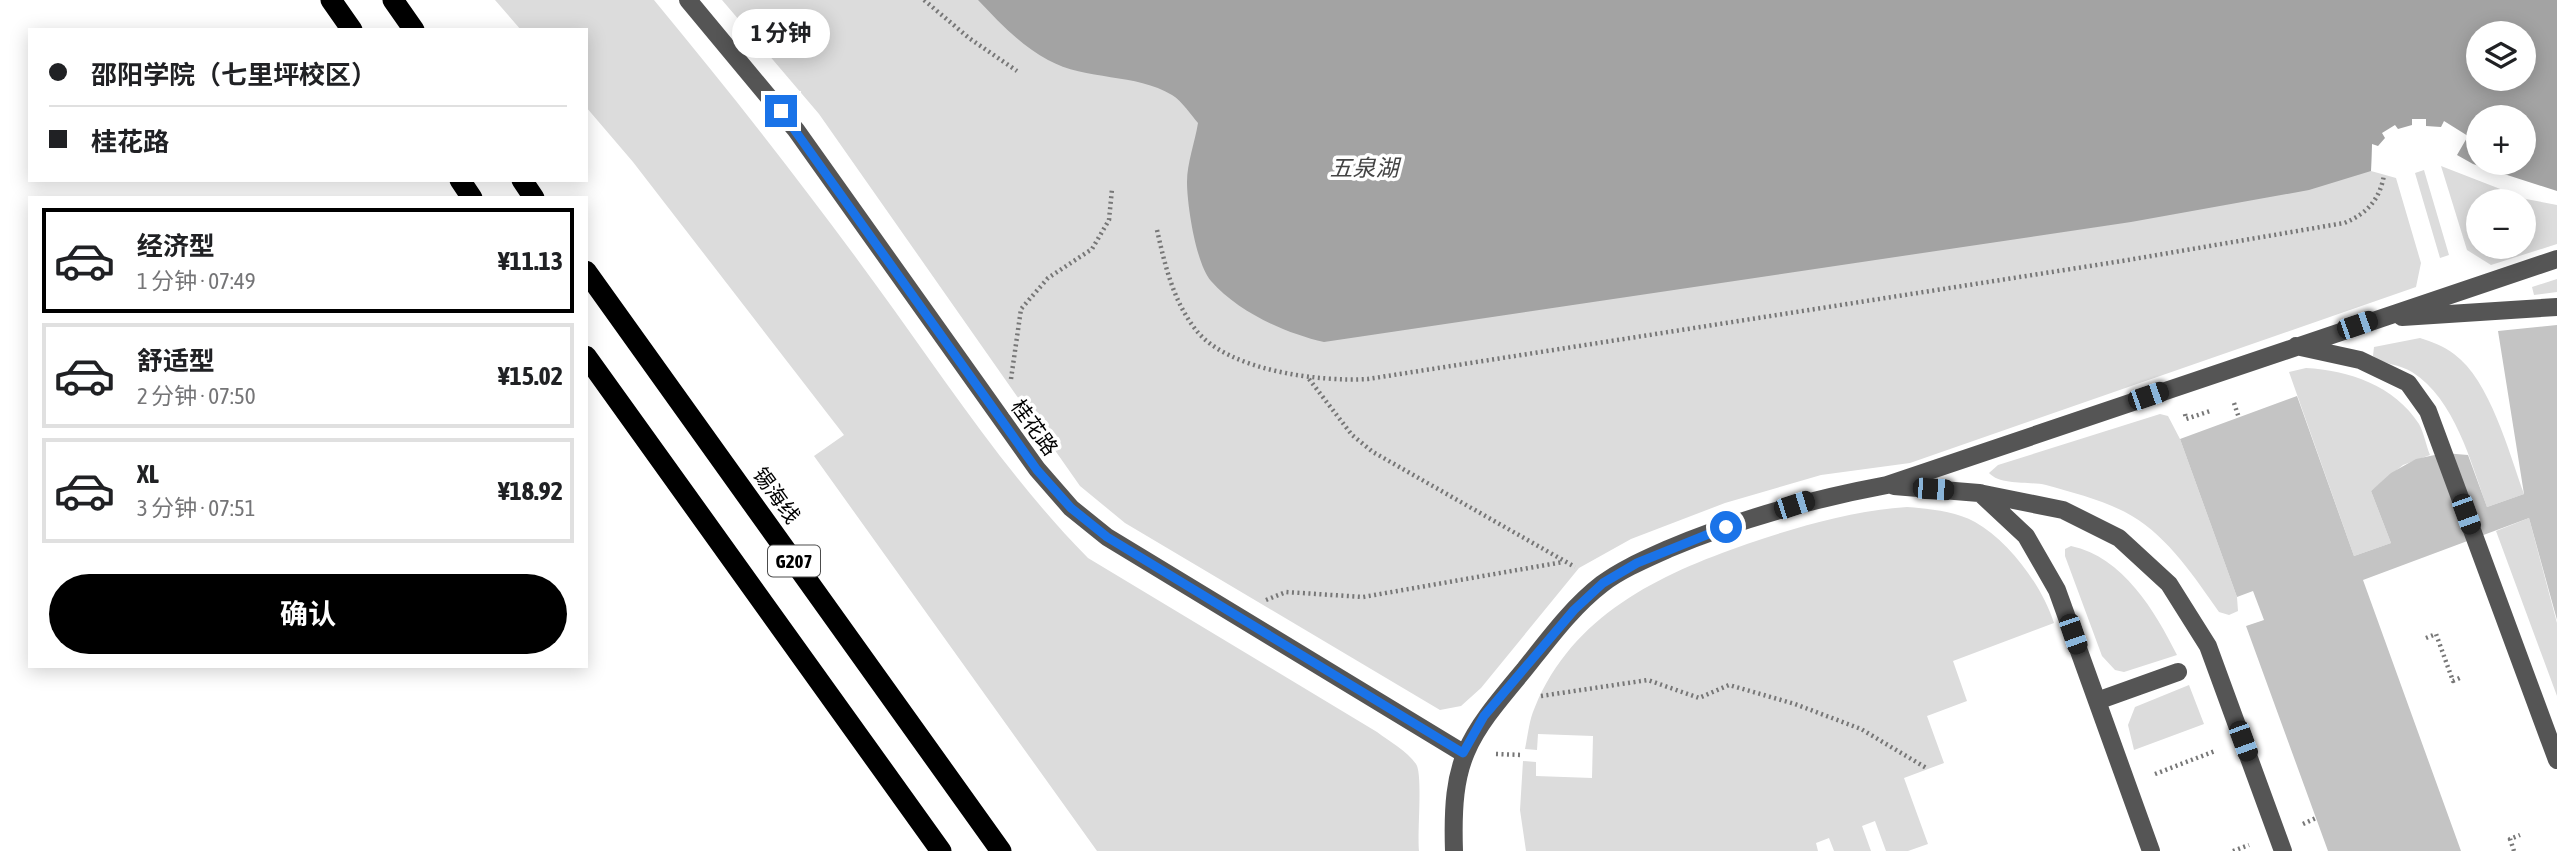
<!DOCTYPE html>
<html lang="zh">
<meta charset="utf-8">
<style>
body{margin:0;font-family:"Asap Condensed","Noto Sans SC",sans-serif;background:#f6f6f6;color:#202124;height:100vh;display:flex;flex-direction:column;font-size:26px;white-space:nowrap}
*{box-sizing:border-box;margin:0}
p{font-size:23px;color:#757577}
.icon{flex:none;width:38px;height:38px;fill:none;stroke:currentColor;stroke-width:2;stroke-linecap:round;stroke-linejoin:round}
.map{position:relative;flex:1;overflow:hidden}
.side{position:absolute;left:28px;top:196px;width:560px;height:472px;display:flex;flex-direction:column;background:#fff;border-radius:0px;box-shadow:0 4px 18px #0003}
.side>*{flex:none}
.top-card{position:absolute;left:28px;top:28px;width:560px;height:154px;border-radius:0px;box-shadow:0 4px 18px #0003;display:grid;align-content:center;height:154px;padding:0 21px;background:#fff}
.tools{position:absolute;left:2466px;top:21px;display:grid;gap:14px}
.tools a{display:grid;place-items:center;width:70px;height:70px;border-radius:50%;background:#fff;box-shadow:0 4px 18px #0003;font-size:35px}
.end{position:absolute;width:32px;height:32px;margin:-16px;border:9px solid #1a73e8;background:#fff;box-shadow:0 0 0 4px #fff}
.from{border-radius:50%}
.bubble{position:absolute;height:49px;border-radius:24px;background:#fff;box-shadow:0 4px 18px #0003;font-size:23px;font-weight:700;line-height:49px;text-align:center}
.car{position:absolute;width:21px;height:42px;margin:-21px -10px;border-radius:9px;box-shadow:0 0 5px 2px #0007;background:linear-gradient(#222 24%,#8ab4d8 0 40%,#222 0 76%,#8ab4d8 0 86%,#222 0)}
.top-card b{display:flex;align-items:center;gap:24px;height:66px;font-size:26px}
.top-card b+b{border-top:2px solid #e0e0e0}
.top-card i{width:18px;height:18px;background:#202124}
ul{padding:12px 0 0;list-style:none}
li{display:flex;align-items:center;gap:21px;height:105px;margin:0 14px 10px;padding:0 7px;border:4px solid #e0e0e0;border-radius:0px}
li div{flex:1}
li b{display:block;font-size:26px}
li em{font-style:normal;font-weight:700}
li.current{border-color:#000}
li>.icon{width:63px;height:63px;stroke-width:1.5}
.action{display:flex;gap:14px;margin-top:auto;padding:14px 21px}
.action a{flex:1;height:80px;border-radius:42px;background:#000;color:#fff;font-size:28px;font-weight:700;line-height:80px;text-align:center}
.map>svg:first-child{display:block}
</style>
<div class="map">
<svg width="2557" height="851" viewBox="0 0 2557 851">
<rect width="100%" height="100%" fill="#fff"/>
<path fill="#dcdcdc" fill-rule="evenodd" d="M495 0H654C731 93 805 187 876 285 944 378 1007 476 1088 558L1377 732C1389 741 1407 751 1416 764 1423 774 1417 832 1419 851H1097L814 456 844 435 633 162 586 107V30H521Z
M722 0H1225L2372 144 2371 171 2396 178 2421 263 2416 287 1910 463 1821 475 1725 503 1631 539 1579 568 1481 688 1461 706 1440 710 1125 523 1080 486 819 114Z
M2441 166 2526 199 2557 205V244L2491 265 2467 250ZM2478 201H2524V247H2478Z
M2424 170 2449 255 2440 258 2415 173Z
M2557 279V292L2534 295 2532 287Z
M2420 338C2432 342 2444 346 2454 354 2490 380 2509 453 2524 494L2487 507C2471 463 2455 399 2412 372 2400 364 2384 365 2373 356L2374 347Z
M2306 368C2348 370 2395 386 2419 424 2424 433 2426 445 2430 455L2403 465 2371 491 2391 543 2354 556 2289 372Z
M2160 414 2168 416 2180 439 2237 597 2238 611 2229 615 2219 612C2195 578 2169 538 2132 516 2107 501 2074 493 2046 485 2030 481 2001 486 1989 473L1998 465Z
M1907 507C1930 509 1955 511 1975 522 2010 542 2042 586 2054 623L1953 661 1967 701 1927 716 1944 763 1904 778 1928 844 1908 851H1886L1875 821 1862 826 1871 851H1834L1829 838 1816 843 1818 851H1526L1520 810 1523 761 1536 762V776L1592 778 1593 736 1538 734 1537 750 1525 749C1528 735 1529 720 1535 707 1573 615 1658 575 1747 544 1800 526 1851 511 1907 507Z
M2529 518 2557 623V696L2496 531Z
M2071 546C2123 557 2155 611 2177 655L2124 672 2115 670 2102 656 2065 556V549Z
M2189 685 2204 724 2134 750 2128 725 2135 707Z"/>
<path fill="#a3a3a3" fill-rule="evenodd" d="M978 0H2557V191L2473 164 2457 155 2468 136 2444 121 2441 127 2426 126V119H2412V125L2398 129 2395 125 2382 133 2385 138 2378 146 2372 144 2371 171 2309 190 2131 222 1324 342C1285 333 1238 312 1211 281 1196 264 1187 205 1187 182 1187 163 1195 142 1198 123 1191 115 1182 101 1172 95 1136 73 1086 81 1048 60 1020 45 999 22 978 0ZM2478 33H2524V79H2478ZM2478 117H2524V163H2478Z"/>
<path fill="#c4c4c4" d="M2557 325V620L2529 518 2363 580 2461 851H2328L2246 626 2264 620 2253 591 2237 597 2180 439 2297 396 2354 556 2391 543 2371 491 2391 473 2416 459 2444 453 2468 455 2487 507 2524 494 2498 331Z"/>
<g fill="none" stroke-linecap="round" stroke-linejoin="round">
<path stroke="#777" stroke-width="4.5" stroke-dasharray="2 3.5" stroke-linecap="butt" d="M924 0 969 38 1017 71
M1157 230C1165 265 1173 301 1196 330 1228 371 1320 382 1368 379L2122 261 2344 223C2367 214 2380 199 2384 175
M1011 379 1021 309 1048 278 1092 249 1109 220 1112 189
M1309 379 1352 435 1373 452 1575 567
M2234 403 2239 418
M2185 414 2186 419 2210 411
M1266 600 1286 592 1363 597 1563 562
M2426 638 2436 634 2453 681 2462 677
M1541 696 1648 680 1699 698 1729 685 1795 704 1861 729 1928 769
M1496 754 1523 755
M2155 774 2215 751
M2303 824 2316 818
M2233 851 2249 845
M2514 851 2510 839 2520 835"/>
<path stroke="#555" stroke-width="18" d="M688 0 796 130 1037 469 1071 508 1107 537 1463 753
M2402 317 2557 307
M2296 346 2360 360 2408 383 2428 411 2557 760
M1894 486 1979 493 2063 510 2119 538 2169 584 2208 646 2283 851
M1980 493 2026 536 2057 590 2151 851
M2097 701 2178 672
M1454 851C1451 759 1466 739 1524 670 1548 640 1572 607 1602 584 1622 569 1646 559 1668 549 1739 519 1812 499 1887 485L2557 259"/>
<path stroke="#000" stroke-width="21" d="M331 0 352 30
M393 0 414 30
M460 180 472 198
M522 180 534 198
M586 271 1001 851
M586 356 941 851"/>
</g>
<g fill="none" stroke-linecap="round" stroke-linejoin="round">
<path stroke="#1a73e8" stroke-width="9" d="M781 111 1037 470 1071 508 1107 537 1463 753 1484 716 1574 610 1603 583 1637 563 1726 527"/>
</g>
<g text-anchor="middle" dominant-baseline="central" stroke-width="7" stroke-linejoin="round" paint-order="stroke">
<rect fill="#fff" stroke="#4c4c4c" stroke-width="2" x="768" y="545.5" width="52" height="31" rx="5"/>
<g font-size="19" font-weight="bold" fill="#000">
<text x="794" y="561">G207</text>
</g>
<g font-size="21" fill="#000" stroke="#fff">
<text transform="translate(1035 427) rotate(54)">桂花路</text>
<text transform="translate(777 495) rotate(54)">锡海线</text>
</g>
<g font-size="23" font-style="italic" fill="#444" stroke="#fff">
<text x="1364" y="168">五泉湖</text>
</g>
</g>
</svg>
<div class="tools">
<a><svg class="icon" aria-label="layers" viewBox="0 0 24 24"><path d="M12 4l9 5-9 5-9-5zM3 14l9 5 9-5"/></svg></a>
<a>+</a>
<a>−</a>
</div>
<i class="end from" style="left:1726px;top:527px"></i>
<i class="end" style="left:781px;top:111px"></i>
<div class="bubble" style="left:732px;top:9px;width:98px">1 分钟</div>
<i class="car" style="left:2357px;top:325px;rotate:71deg"></i>
<i class="car" style="left:2148px;top:396px;rotate:71deg"></i>
<i class="car" style="left:1933px;top:489px;rotate:94deg"></i>
<i class="car" style="left:1794px;top:505px;rotate:72deg"></i>
<i class="car" style="left:2466px;top:514px;rotate:160deg"></i>
<i class="car" style="left:2073px;top:634px;rotate:161deg"></i>
<i class="car" style="left:2243px;top:741px;rotate:160deg"></i>
<div class="top-card">
<b><i class="from"></i>邵阳学院（七里坪校区）</b>
<b><i></i>桂花路</b>
</div>
<section class="side">
<ul>
<li class="current"><svg class="icon" aria-label="car" viewBox="0 0 24 24"><path d="M5 17H2v-5l4-1 3-4h7l3 4 3 1v5h-3M9 17h6M6 11h13"/><circle cx="7" cy="17" r="2"/><circle cx="17" cy="17" r="2"/></svg><div><b>经济型</b><p>1 分钟 · 07:49</p></div><em>¥11.13</em></li>
<li><svg class="icon" aria-label="car" viewBox="0 0 24 24"><path d="M5 17H2v-5l4-1 3-4h7l3 4 3 1v5h-3M9 17h6M6 11h13"/><circle cx="7" cy="17" r="2"/><circle cx="17" cy="17" r="2"/></svg><div><b>舒适型</b><p>2 分钟 · 07:50</p></div><em>¥15.02</em></li>
<li><svg class="icon" aria-label="car" viewBox="0 0 24 24"><path d="M5 17H2v-5l4-1 3-4h7l3 4 3 1v5h-3M9 17h6M6 11h13"/><circle cx="7" cy="17" r="2"/><circle cx="17" cy="17" r="2"/></svg><div><b>XL</b><p>3 分钟 · 07:51</p></div><em>¥18.92</em></li>
</ul>
<div class="action"><a>确认</a></div>
</section>
</div>
